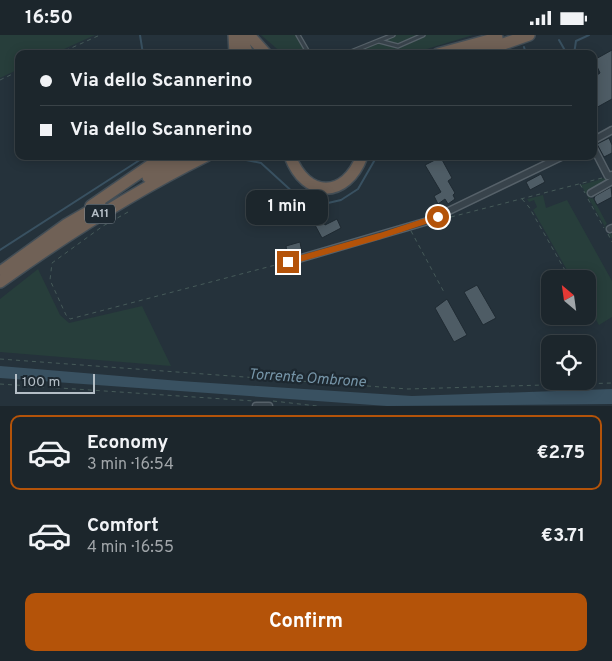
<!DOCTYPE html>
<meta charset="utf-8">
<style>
body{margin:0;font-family:Overpass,sans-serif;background:#293238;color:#f1f3f6;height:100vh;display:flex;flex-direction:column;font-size:19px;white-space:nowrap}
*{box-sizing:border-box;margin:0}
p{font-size:16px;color:#a0a5a9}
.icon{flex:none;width:28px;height:28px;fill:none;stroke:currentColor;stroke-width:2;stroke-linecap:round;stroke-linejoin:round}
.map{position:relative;height:371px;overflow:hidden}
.panel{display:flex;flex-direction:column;background:#1c262c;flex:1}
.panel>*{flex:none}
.top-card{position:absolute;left:15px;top:15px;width:582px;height:110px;border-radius:10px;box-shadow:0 2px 12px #0003,0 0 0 1px #3a4348;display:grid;align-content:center;height:110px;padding:0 25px;background:#1c262c}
.needle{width:32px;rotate:331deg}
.controls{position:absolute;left:541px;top:235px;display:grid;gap:10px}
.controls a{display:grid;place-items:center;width:55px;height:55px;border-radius:10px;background:#1c262c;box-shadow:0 2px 12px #0003,0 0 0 1px #3a4348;font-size:25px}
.scale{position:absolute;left:15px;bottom:12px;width:80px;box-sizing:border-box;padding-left:5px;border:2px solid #b4bec6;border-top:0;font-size:14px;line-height:18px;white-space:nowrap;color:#b4bec6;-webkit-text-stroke:4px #1d2830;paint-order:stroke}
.end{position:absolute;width:22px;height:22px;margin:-11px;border:6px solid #b45309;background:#fff;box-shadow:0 0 0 2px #fff}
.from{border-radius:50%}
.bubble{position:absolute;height:35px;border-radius:10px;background:#1c262c;box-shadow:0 2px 12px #0003,0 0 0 1px #3a4348;font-size:16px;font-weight:700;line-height:35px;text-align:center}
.top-card b{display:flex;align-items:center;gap:18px;height:48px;font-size:19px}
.top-card b+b{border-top:1px solid #3a4348}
.top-card i{width:12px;height:12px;background:#f1f3f6}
ul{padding:9px 0 0;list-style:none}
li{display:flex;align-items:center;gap:15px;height:75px;margin:0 10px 8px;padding:0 15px;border:2px solid transparent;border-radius:10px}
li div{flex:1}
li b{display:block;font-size:19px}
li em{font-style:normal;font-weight:700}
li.active{border-color:#b45309}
li>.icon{width:45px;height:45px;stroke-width:1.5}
.primary-button{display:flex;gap:10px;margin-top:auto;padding:10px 25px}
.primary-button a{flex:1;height:58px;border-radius:10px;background:#b45309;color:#fff;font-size:20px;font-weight:700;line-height:58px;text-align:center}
.status{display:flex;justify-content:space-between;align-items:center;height:35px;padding:0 25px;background:#1c262c;direction:ltr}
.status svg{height:14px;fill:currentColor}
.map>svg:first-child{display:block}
</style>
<div class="status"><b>16:50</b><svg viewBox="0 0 49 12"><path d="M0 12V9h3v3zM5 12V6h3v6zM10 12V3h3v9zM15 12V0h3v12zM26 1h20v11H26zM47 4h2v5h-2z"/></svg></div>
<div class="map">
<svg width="612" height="371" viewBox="0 0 612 371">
<rect width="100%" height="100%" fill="#25323b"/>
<path fill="#273e3b" d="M0 0H95L53 19H19V34L0 43Z
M261 0H301L312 19H283Z
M387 0H473L410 19H340Z
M605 143V146L587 157 591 164 593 163 607 189 605 190 612 200V204L581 150Z
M543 160 546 173 567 165 612 246V282L599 290 588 271V244H572L533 175 537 172 534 165 529 167 527 164Z
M38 234 60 280 69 288 142 271 171 331 0 317V264Z"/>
<path fill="#395161" d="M0 331 180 346 412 361 612 354V369L387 371 0 343Z"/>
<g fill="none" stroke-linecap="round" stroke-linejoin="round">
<path stroke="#395161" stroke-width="2" d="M140 0 143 19
M559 5 567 19
M524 12 526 19
M574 19 576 6 589 0
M226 121 261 128 296 160 312 167 328 168 341 165 358 154 377 121
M0 215 146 121"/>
</g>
<path fill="#4e5c65" stroke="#1f2a32" d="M612 15V64L594 74V42L600 38 594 25Z
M609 103 612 110V118L604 122 597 109Z
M433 121H440L452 143 448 146 455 158 453 160 455 164 448 169 445 164 438 169 434 161 441 157 425 130 435 125Z
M541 139 545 147 530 155 526 147Z
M611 152 612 162 597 170 594 164 595 161Z
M337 184 341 193 322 203 315 190 323 186 325 190Z
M300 207 302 218 288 222 286 211Z
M477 250 496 283 483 290 464 257Z
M447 264 467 300 454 307 435 273Z"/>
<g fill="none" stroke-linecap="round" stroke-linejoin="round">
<g stroke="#566169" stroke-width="5.5">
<path id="lane" d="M298 0 309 19
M379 6 398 11 423 0
M346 19 393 0"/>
</g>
<g stroke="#566169" stroke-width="9">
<path id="street" d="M594 105 612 95
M594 114 608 141 612 140
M591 158 612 146
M610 194 612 193
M288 227 428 186 563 121
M256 371H269"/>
</g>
<g stroke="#434e56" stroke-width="14">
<path id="highway" d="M234 0 235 19
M240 0 248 19
M249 0 266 19
M438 19 497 3
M475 19 529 0
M290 121C306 164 346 164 362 121
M148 142 186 121
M91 171 164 121
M3 235 67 189 100 170
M0 247C66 200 133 157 206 121"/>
</g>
<path stroke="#465a59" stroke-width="1" stroke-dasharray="4 4" stroke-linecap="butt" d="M58 19 100 0
M0 45 19 36
M580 149 585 158
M522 164 529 172 570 244
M588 164 604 193
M128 177 103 191 52 228 50 245 66 280 70 284 283 228
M451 182 602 143
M411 196 445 259
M608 199 612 207
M0 324 408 354 612 348
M0 349 254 366
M273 366 317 371"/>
<use href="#lane" stroke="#38434b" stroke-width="3"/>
<use href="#street" stroke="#38434b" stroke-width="6"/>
<use href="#highway" stroke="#706156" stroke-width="11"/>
</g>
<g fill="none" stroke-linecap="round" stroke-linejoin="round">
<path stroke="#b45309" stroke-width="6" d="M288 227 380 201 438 182"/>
</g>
<g text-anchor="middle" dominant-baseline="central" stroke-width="4.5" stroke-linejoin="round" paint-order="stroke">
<rect fill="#1d2830" stroke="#879199" stroke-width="1" x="85" y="169.5" width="30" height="19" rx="4"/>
<g font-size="12" font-weight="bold" fill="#b4bec6">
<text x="100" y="179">A11</text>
</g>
<g font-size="15" font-style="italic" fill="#7695a8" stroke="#1d2830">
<text transform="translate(307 344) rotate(4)">Torrente Ombrone</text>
</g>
</g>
</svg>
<div class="controls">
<a><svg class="needle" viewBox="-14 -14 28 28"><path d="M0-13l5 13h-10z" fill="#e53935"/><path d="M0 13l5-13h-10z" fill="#a0a5a9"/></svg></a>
<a><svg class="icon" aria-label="locate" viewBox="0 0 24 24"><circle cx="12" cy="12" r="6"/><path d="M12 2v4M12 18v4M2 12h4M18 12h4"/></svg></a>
</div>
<div class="scale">100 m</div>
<i class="end from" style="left:438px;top:182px"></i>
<i class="end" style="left:288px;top:227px"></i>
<div class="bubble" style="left:246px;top:155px;width:82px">1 min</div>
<div class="top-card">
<b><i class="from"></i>Via dello Scannerino</b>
<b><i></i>Via dello Scannerino</b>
</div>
</div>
<section class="panel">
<ul>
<li class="active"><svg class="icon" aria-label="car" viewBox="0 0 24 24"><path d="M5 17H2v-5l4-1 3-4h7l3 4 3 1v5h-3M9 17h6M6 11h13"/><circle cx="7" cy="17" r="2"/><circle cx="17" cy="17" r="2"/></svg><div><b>Economy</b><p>3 min · 16:54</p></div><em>€2.75</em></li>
<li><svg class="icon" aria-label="car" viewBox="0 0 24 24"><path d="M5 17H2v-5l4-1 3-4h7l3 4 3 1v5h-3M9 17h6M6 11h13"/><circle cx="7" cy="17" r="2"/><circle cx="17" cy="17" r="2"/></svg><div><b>Comfort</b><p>4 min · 16:55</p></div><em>€3.71</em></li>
</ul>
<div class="primary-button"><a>Confirm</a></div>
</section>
